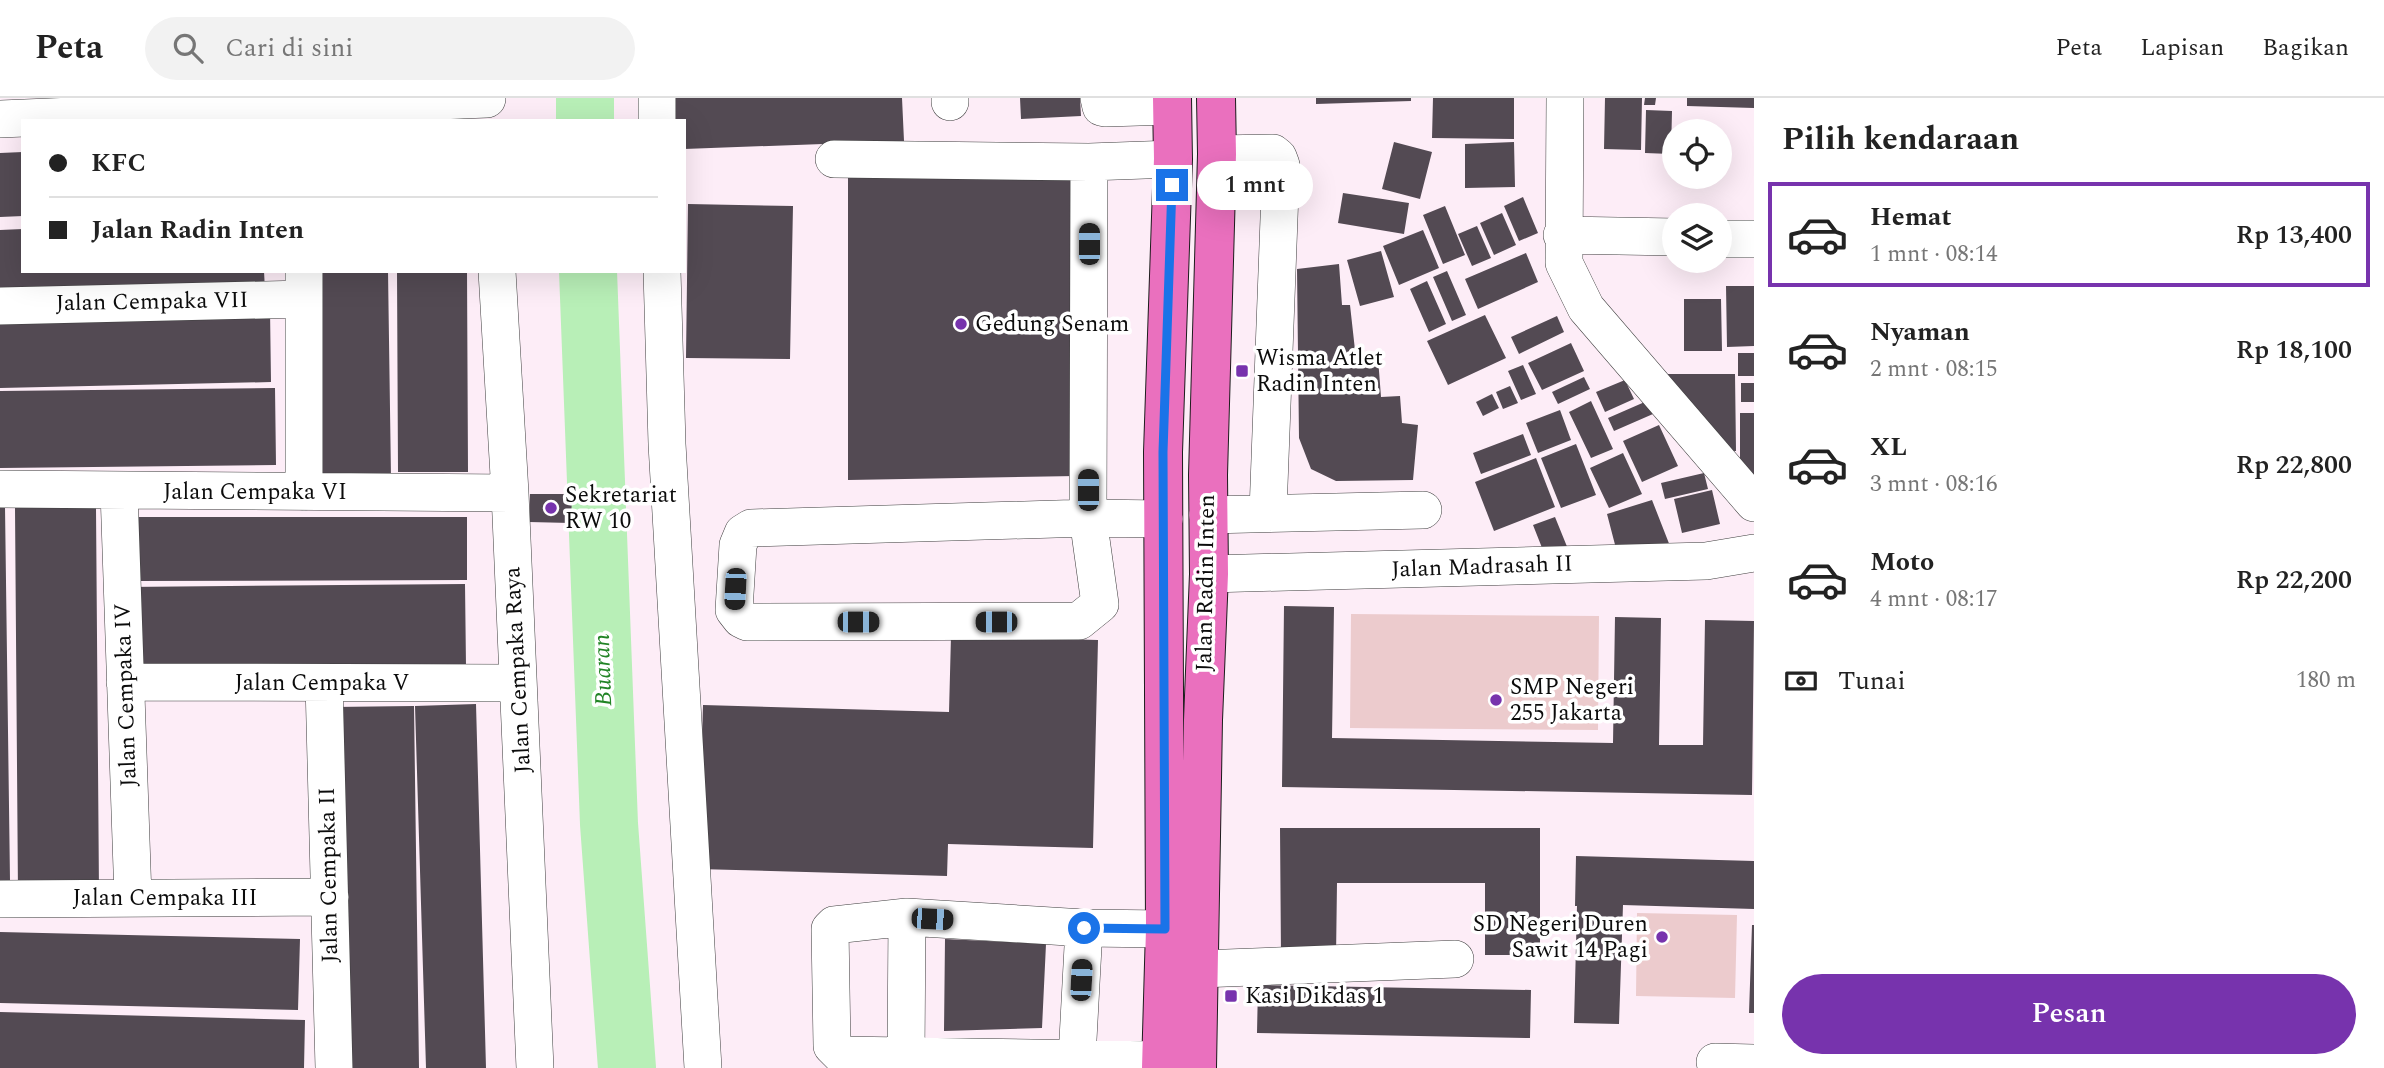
<!DOCTYPE html>
<html lang="id">
<meta charset="utf-8">
<style>
body{margin:0;font-family:Spectral,serif;background:#f2f2f2;color:#222;height:100vh;display:flex;flex-direction:column;font-size:26px;white-space:nowrap}
*{box-sizing:border-box;margin:0}
p{font-size:23px;color:#767676}
.icon{flex:none;width:38px;height:38px;fill:none;stroke:currentColor;stroke-width:2;stroke-linecap:round;stroke-linejoin:round}
.map{position:relative;flex:1;overflow:hidden}
.side{display:flex;flex-direction:column;background:#fff;width:630px}
.side>*{flex:none}
.top-card{position:absolute;left:21px;top:21px;width:665px;height:154px;border-radius:0px;box-shadow:0 7px 28px #0002;display:grid;align-content:center;height:154px;padding:0 28px;background:#fff}
.fabs{position:absolute;left:1662px;top:21px;display:grid;gap:14px}
.fabs a{display:grid;place-items:center;width:70px;height:70px;border-radius:50%;background:#fff;box-shadow:0 7px 28px #0002;font-size:35px}
.end{position:absolute;width:32px;height:32px;margin:-16px;border:9px solid #1a73e8;background:#fff;box-shadow:0 0 0 4px #fff}
.from{border-radius:50%}
.bubble{position:absolute;height:49px;border-radius:24px;background:#fff;box-shadow:0 7px 28px #0002;font-size:23px;font-weight:600;line-height:49px;text-align:center}
.car{position:absolute;width:21px;height:42px;margin:-21px -10px;border-radius:9px;box-shadow:0 0 5px 2px #0007;background:linear-gradient(#222 24%,#8ab4d8 0 40%,#222 0 76%,#8ab4d8 0 86%,#222 0)}
.top-card b{display:flex;align-items:center;gap:24px;height:66px;font-size:26px}
.top-card b+b{border-top:2px solid #e0e0e0}
.top-card i{width:18px;height:18px;background:#222}
ul{padding:0;list-style:none}
li{display:flex;align-items:center;gap:21px;height:105px;margin:0 14px 10px;padding:0 14px;border:4px solid transparent;border-radius:0px}
li div{flex:1}
li b{display:block;font-size:26px}
li em{font-style:normal;font-weight:600}
li.on{border-color:#7733ad}
li>.icon{width:63px;height:63px;stroke-width:1.5}
h2{padding:0 28px;font-size:32px;line-height:84px}
.pay{display:flex;align-items:center;gap:18px;height:77px;padding:0 28px;font-size:26px}
.pay p{margin-inline-start:auto}
.button{display:flex;gap:14px;margin-top:auto;padding:14px 28px}
.button a{flex:1;height:80px;border-radius:42px;background:#7733ad;color:#fff;font-size:28px;font-weight:600;line-height:80px;text-align:center}
header{display:flex;align-items:center;gap:42px;box-sizing:border-box;height:98px;padding:0 35px;background:#fff;border-bottom:2px solid #e0e0e0}
header strong{font-size:33px}
nav{display:flex;gap:38px;margin-inline-start:auto;font-size:24px}
.search{width:490px;height:63px;background:#f2f2f2;display:flex;align-items:center;gap:18px;box-sizing:border-box;padding:0 24px;border-radius:38px;color:#767676;font-size:26px}
main{display:flex;flex:1;min-height:0}
.map>svg:first-child{display:block}
</style>
<header>
<strong>Peta</strong>
<div class="search"><svg class="icon" aria-label="search" viewBox="0 0 24 24"><circle cx="10" cy="10" r="6"/><path d="M15 15l6 6"/></svg>Cari di sini</div>
<nav><a>Peta</a><a>Lapisan</a><a>Bagikan</a></nav>
</header>
<main>
<div class="map">
<svg width="1754" height="970" viewBox="0 0 1754 970">
<rect width="100%" height="100%" fill="#fdedf7"/>
<path fill="#eccbcd" d="M1351 516 1599 518 1598 632 1350 630Z
M1637 815 1737 817 1735 900 1636 898Z"/>
<g fill="none" stroke-linecap="round" stroke-linejoin="round">
<path stroke="#b8efb7" stroke-width="58" d="M585 0V23
M588 173 609 726 627 970"/>
</g>
<path fill="#534a53" d="M667 0H902L904 43 684 51V23H668Z
M1020 0H1080L1081 18 1021 21Z
M1316 0H1411V3L1316 6Z
M1433 0H1514V41L1432 40Z
M1605 0H1642L1641 52 1604 51Z
M1645 0H1656L1655 7H1644Z
M1687 0H1754V10L1687 8Z
M1646 12 1672 13 1671 56 1645 55Z
M1394 44 1432 54 1420 101 1382 91Z
M1514 44 1515 89 1465 90V46Z
M23 54V118L0 119V55Z
M1072 72 1076 378 848 382V74Z
M1343 95 1409 105 1404 136 1338 125Z
M1523 99 1538 135 1519 143 1504 108Z
M688 106 793 108 790 261 686 260Z
M1445 108 1465 157 1443 166 1423 117Z
M1502 115 1516 147 1494 157 1480 125Z
M1477 128 1491 160 1472 168 1458 136Z
M23 131V173H264L265 192 0 198V132Z
M1423 132 1439 170 1399 187 1383 148Z
M1381 153 1394 199 1360 208 1347 162Z
M1526 155 1538 184 1478 211 1465 181Z
M1339 166 1342 207H1350L1356 261 1378 260 1381 299 1400 298 1402 325 1418 327 1413 382 1336 383 1311 371 1299 340 1297 171Z
M315 173H388L391 380 318 381Z
M397 173H467L468 374H398Z
M1447 173 1466 217 1452 223 1433 179Z
M1427 183 1446 226 1429 234 1410 191Z
M1726 188H1754V248L1727 249Z
M1684 201H1721L1722 253H1684Z
M270 211 271 284 0 290V218Z
M1485 217 1506 260 1448 287 1427 243Z
M1557 218 1564 234 1519 256 1511 239Z
M1571 245 1584 273 1542 292 1528 265Z
M1738 255H1754V278H1738Z
M1523 267 1536 296 1521 302 1508 273Z
M1664 276H1735L1736 353H1711Z
M1584 279 1590 291 1558 306 1552 294Z
M1625 282 1634 301 1605 314 1596 294Z
M1741 285H1754V304H1741Z
M1510 288 1518 305 1503 311 1496 294Z
M275 290 276 367 0 370V293Z
M1492 296 1499 310 1483 318 1476 304Z
M1591 303 1613 351 1591 360 1569 314Z
M1647 303 1653 316 1614 333 1608 320Z
M1560 312 1571 342 1538 355 1526 325Z
M1740 315H1754V386H1740Z
M1659 327 1678 368 1642 384 1623 343Z
M1523 336 1531 357 1481 376 1473 355Z
M1576 346 1596 397 1561 410 1541 360Z
M1623 355 1642 396 1609 410 1590 370Z
M1536 360 1555 409 1494 433 1475 384Z
M1704 375 1708 391 1665 401 1661 385Z
M1712 392 1720 426 1682 435 1674 401Z
M530 396H572L571 425 529 424Z
M1652 402 1670 448 1619 462 1607 416Z
M0 409H5L10 783H0Z
M15 410H96L99 795 18 796Z
M131 419H467V482L131 483Z
M1555 419 1570 456 1548 465 1533 427Z
M465 486 466 569 127 572 126 489Z
M1284 508 1334 509 1332 640 1613 645 1615 519 1661 520 1659 647H1703L1705 522 1754 523 1752 697 1282 689Z
M951 538 1098 542 1093 750 948 746 947 778 698 771 703 607 949 614Z
M476 606 486 970H426L415 608Z
M414 608 419 970H339L334 609Z
M1280 730H1540V857H1485V785H1337L1336 859H1281Z
M1576 758 1754 763V811L1623 807 1619 926 1574 925 1577 808H1575Z
M1752 827H1754V915H1749Z
M0 834 300 841 298 912 0 905Z
M945 841 1046 846 1042 930 944 933Z
M1258 887 1531 892 1530 940 1257 935Z
M0 914 305 922 304 970H0Z"/>
<g fill="none" stroke-linecap="round" stroke-linejoin="round">
<g stroke="#3f3f3f" stroke-width="38">
<path id="minor" d="M657 0V23
M950 0V4
M1099 0 1101 9 1106 10 1172 8
M1565 0 1564 165 1586 210 1754 405
M0 21 487 1
M1217 56 1273 55 1278 59 1281 67 1268 414
M834 61 1089 64 1173 61
M1089 64 1088 420 1100 506 1079 523 747 524 741 521 734 512 738 447 743 435 751 430 1088 420 1164 421
M1562 137 1675 139
M1720 141H1754
M497 173 510 395 535 970
M662 173 667 346 703 970
M0 208 304 201
M0 391 510 395
M119 393 133 800
M304 394V173
M1208 417 1423 412
M1209 476 1706 463 1754 455
M125 584 518 585
M324 585 334 970
M0 801 330 799
M1200 871 1455 861
M906 959 907 819
M1077 960 1084 830
M1161 962 841 957 832 948 830 831 834 827 907 819 1084 830 1165 831
M1715 964 1754 965"/>
</g>
<g stroke="#1d1d1d" stroke-width="40">
<path id="major" d="M1161 970 1165 831 1163 354 1173 61 1172 0
M1197 970 1203 622 1209 476 1208 377 1217 56 1216 0"/>
</g>
<use href="#minor" stroke="#fff" stroke-width="37"/>
<use href="#major" stroke="#ea70be" stroke-width="38"/>
</g>
<g fill="none" stroke-linecap="round" stroke-linejoin="round">
<path stroke="#1a73e8" stroke-width="9" d="M1084 830 1165 831 1163 354 1172 87"/>
</g>
<g fill="#7733ad" stroke="#fff" stroke-width="2.5">
<circle cx="961" cy="226" r="7"/>
<rect x="1235" y="266" width="14" height="14" rx="3.5"/>
<circle cx="551" cy="410" r="7"/>
<circle cx="1496" cy="602" r="7"/>
<circle cx="1662" cy="839" r="7"/>
<rect x="1224" y="891" width="14" height="14" rx="3.5"/>
</g>
<g text-anchor="middle" dominant-baseline="central" stroke-width="7" stroke-linejoin="round" paint-order="stroke">
<g font-size="23" fill="#0c0c0c" stroke="#fff">
<text transform="translate(152 204) rotate(-1)">Jalan Cempaka VII</text>
<text x="255" y="394">Jalan Cempaka VI</text>
<text transform="translate(1482 469) rotate(-2)">Jalan Madrasah II</text>
<text transform="translate(1206 485) rotate(-89)">Jalan Radin Inten</text>
<text transform="translate(518 572) rotate(-93)">Jalan Cempaka Raya</text>
<text x="322" y="585">Jalan Cempaka V</text>
<text transform="translate(126 597) rotate(-92)">Jalan Cempaka IV</text>
<text transform="translate(329 777) rotate(-91)">Jalan Cempaka II</text>
<text x="165" y="800">Jalan Cempaka III</text>
</g>
<g font-size="23" fill="#0c0c0c" stroke="#fff" text-anchor="start">
<text x="975" y="226">Gedung Senam</text>
<text x="1256" y="260">Wisma Atlet<tspan x="1256" dy="26">Radin Inten</tspan></text>
<text x="565" y="397">Sekretariat<tspan x="565" dy="26">RW 10</tspan></text>
<text x="1510" y="589">SMP Negeri<tspan x="1510" dy="26">255 Jakarta</tspan></text>
<text x="1648" y="826" text-anchor="end">SD Negeri Duren<tspan x="1648" dy="26">Sawit 14 Pagi</tspan></text>
<text x="1245" y="898">Kasi Dikdas 1</text>
</g>
<g font-size="24" font-style="italic" fill="#218425" stroke="#fff">
<text transform="translate(603 572) rotate(-92)">Buaran</text>
</g>
</g>
</svg>
<div class="fabs">
<a><svg class="icon" aria-label="locate" viewBox="0 0 24 24"><circle cx="12" cy="12" r="6"/><path d="M12 2v4M12 18v4M2 12h4M18 12h4"/></svg></a>
<a><svg class="icon" aria-label="layers" viewBox="0 0 24 24"><path d="M12 4l9 5-9 5-9-5zM3 14l9 5 9-5"/></svg></a>
</div>
<i class="end from" style="left:1084px;top:830px"></i>
<i class="end" style="left:1172px;top:87px"></i>
<div class="bubble" style="left:1197px;top:63px;width:116px">1 mnt</div>
<i class="car" style="left:1089px;top:146px;rotate:0deg"></i>
<i class="car" style="left:1088px;top:392px;rotate:0deg"></i>
<i class="car" style="left:735px;top:491px;rotate:183deg"></i>
<i class="car" style="left:858px;top:524px;rotate:90deg"></i>
<i class="car" style="left:996px;top:524px;rotate:270deg"></i>
<i class="car" style="left:932px;top:821px;rotate:93deg"></i>
<i class="car" style="left:1081px;top:882px;rotate:3deg"></i>
<div class="top-card">
<b><i class="from"></i>KFC</b>
<b><i></i>Jalan Radin Inten</b>
</div>
</div>
<section class="side">
<h2>Pilih kendaraan</h2>
<ul>
<li class="on"><svg class="icon" aria-label="car" viewBox="0 0 24 24"><path d="M5 17H2v-5l4-1 3-4h7l3 4 3 1v5h-3M9 17h6M6 11h13"/><circle cx="7" cy="17" r="2"/><circle cx="17" cy="17" r="2"/></svg><div><b>Hemat</b><p>1 mnt · 08:14</p></div><em>Rp 13,400</em></li>
<li><svg class="icon" aria-label="car" viewBox="0 0 24 24"><path d="M5 17H2v-5l4-1 3-4h7l3 4 3 1v5h-3M9 17h6M6 11h13"/><circle cx="7" cy="17" r="2"/><circle cx="17" cy="17" r="2"/></svg><div><b>Nyaman</b><p>2 mnt · 08:15</p></div><em>Rp 18,100</em></li>
<li><svg class="icon" aria-label="car" viewBox="0 0 24 24"><path d="M5 17H2v-5l4-1 3-4h7l3 4 3 1v5h-3M9 17h6M6 11h13"/><circle cx="7" cy="17" r="2"/><circle cx="17" cy="17" r="2"/></svg><div><b>XL</b><p>3 mnt · 08:16</p></div><em>Rp 22,800</em></li>
<li><svg class="icon" aria-label="car" viewBox="0 0 24 24"><path d="M5 17H2v-5l4-1 3-4h7l3 4 3 1v5h-3M9 17h6M6 11h13"/><circle cx="7" cy="17" r="2"/><circle cx="17" cy="17" r="2"/></svg><div><b>Moto</b><p>4 mnt · 08:17</p></div><em>Rp 22,200</em></li>
</ul>
<div class="pay"><svg class="icon" aria-label="cash" viewBox="0 0 24 24"><path d="M3 7h18v10H3z"/><circle cx="12" cy="12" r="2"/></svg>Tunai<p>180 m</p></div>
<div class="button"><a>Pesan</a></div>
</section>
</main>
